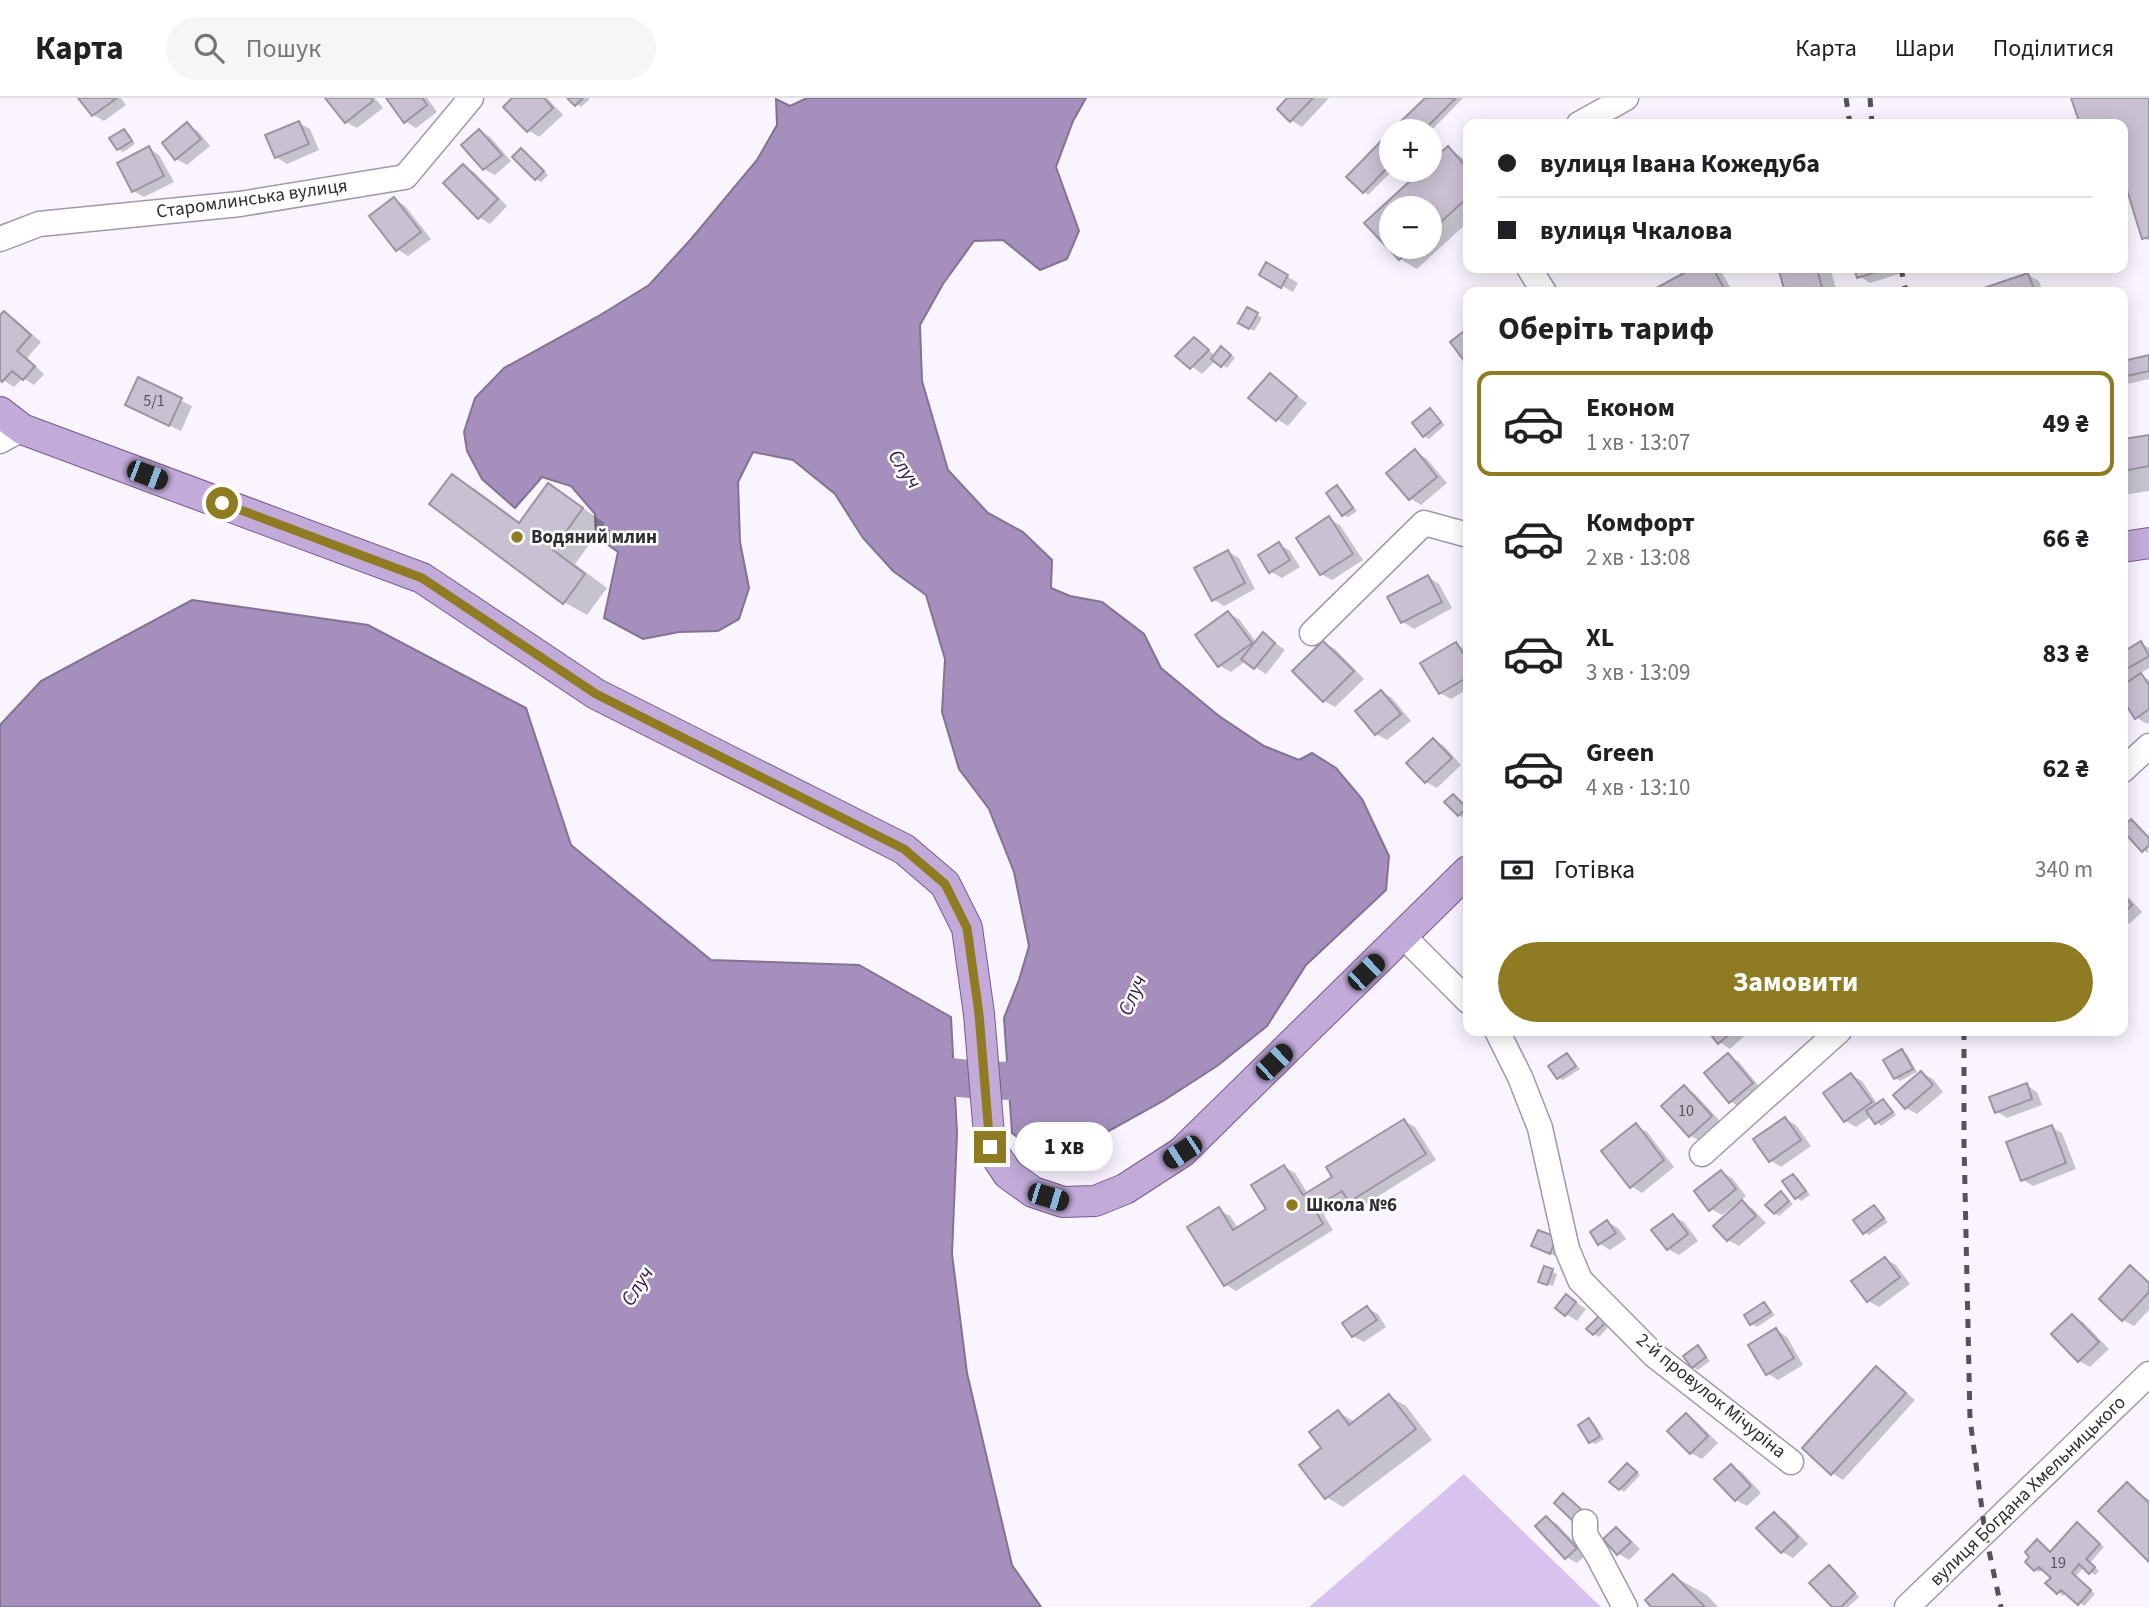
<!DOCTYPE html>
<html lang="uk">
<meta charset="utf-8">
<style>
body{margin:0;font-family:"Source Sans 3",sans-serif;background:#f6f6f6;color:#202124;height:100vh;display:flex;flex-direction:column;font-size:26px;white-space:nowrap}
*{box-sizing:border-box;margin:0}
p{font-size:23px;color:#757577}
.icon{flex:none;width:38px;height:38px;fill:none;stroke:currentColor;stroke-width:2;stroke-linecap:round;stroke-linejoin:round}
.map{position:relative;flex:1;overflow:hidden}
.side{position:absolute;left:1463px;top:189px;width:665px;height:749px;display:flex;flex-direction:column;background:#fff;border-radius:14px;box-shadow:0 4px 18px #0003}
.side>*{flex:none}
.top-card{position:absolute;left:1463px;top:21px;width:665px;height:154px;border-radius:14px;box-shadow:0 4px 18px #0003;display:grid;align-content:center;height:154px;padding:0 35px;background:#fff}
.buttons{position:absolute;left:1379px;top:21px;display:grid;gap:14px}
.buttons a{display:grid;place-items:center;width:63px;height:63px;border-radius:50%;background:#fff;box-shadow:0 4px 18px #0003;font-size:35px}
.end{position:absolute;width:32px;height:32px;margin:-16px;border:9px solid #8f7b21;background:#fff;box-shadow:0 0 0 4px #fff}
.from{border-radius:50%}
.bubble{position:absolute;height:49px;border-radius:24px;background:#fff;box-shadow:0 4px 18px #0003;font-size:23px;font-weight:700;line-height:49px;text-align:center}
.car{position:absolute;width:21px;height:42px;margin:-21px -10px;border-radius:9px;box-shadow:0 0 5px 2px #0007;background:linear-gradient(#222 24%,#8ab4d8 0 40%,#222 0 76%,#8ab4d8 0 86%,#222 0)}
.top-card b{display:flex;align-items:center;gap:24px;height:66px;font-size:26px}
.top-card b+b{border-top:2px solid #e0e0e0}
.top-card i{width:18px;height:18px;background:#202124}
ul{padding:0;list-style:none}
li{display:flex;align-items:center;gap:21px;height:105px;margin:0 14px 10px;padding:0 21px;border:4px solid transparent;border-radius:14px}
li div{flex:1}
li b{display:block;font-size:26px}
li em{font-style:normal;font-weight:700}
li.selected{border-color:#8f7b21}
li>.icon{width:63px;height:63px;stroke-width:1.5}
h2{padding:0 35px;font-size:32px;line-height:84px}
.pay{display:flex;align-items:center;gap:18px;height:77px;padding:0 35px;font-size:26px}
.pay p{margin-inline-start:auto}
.primary-button{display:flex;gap:14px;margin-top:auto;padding:14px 35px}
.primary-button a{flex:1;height:80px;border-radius:42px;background:#8f7b21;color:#fff;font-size:28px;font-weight:700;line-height:80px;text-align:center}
header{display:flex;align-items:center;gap:42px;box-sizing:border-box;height:98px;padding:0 35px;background:#fff;border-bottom:2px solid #e0e0e0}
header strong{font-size:33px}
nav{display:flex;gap:38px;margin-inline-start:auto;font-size:24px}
.search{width:490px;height:63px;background:#f6f6f6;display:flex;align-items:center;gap:18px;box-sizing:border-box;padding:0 24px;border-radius:38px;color:#757577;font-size:26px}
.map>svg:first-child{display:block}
</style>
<header>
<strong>Карта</strong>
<div class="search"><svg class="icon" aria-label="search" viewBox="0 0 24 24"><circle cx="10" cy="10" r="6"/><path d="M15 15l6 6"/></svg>Пошук</div>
<nav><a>Карта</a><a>Шари</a><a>Поділитися</a></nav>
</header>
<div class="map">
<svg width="2149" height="1509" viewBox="0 0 2149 1509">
<rect width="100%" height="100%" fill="#f9f4ff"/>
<path fill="#d7c3ed" d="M1464 1376 1601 1509H1309Z"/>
<path fill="#a590bd" stroke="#827294" stroke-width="2" d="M807 0H1086L1073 23 1056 69 1079 133 1067 161 1040 172 1003 142 974 143 943 186 920 227 922 283 948 372 988 415 1023 434 1052 462 1051 490 1070 498 1102 504 1144 536 1161 570 1219 618 1264 648 1299 662 1312 655 1336 670 1362 701 1389 758 1386 792 1306 867 1267 928 1217 968 1163 1003 1096 1040 1069 1054 1043 1060 1012 1035 1004 920 1019 882 1029 848 1014 774 989 711 959 671 942 614 945 561 926 497 893 473 863 440 835 396 793 362 753 354 738 384 740 444 749 490 739 521 718 533 679 534 643 541 604 520 618 454 596 438 595 416 571 388 542 379 515 410 482 381 467 353 464 334 475 300 504 270 597 219 649 187 692 140 757 62 777 27 776 1 790 8Z
M192 502 368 527 526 610 571 747 711 862 859 867 951 919 957 1035 952 1156 967 1275 1012 1467 1041 1509H0V627L41 583Z"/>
<path fill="#0003" fill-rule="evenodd" d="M80 0H121L126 7 104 23 93 17Z
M327 0H375L383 10 357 30 346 24Z
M388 0H427L437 14 416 30 405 23Z
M515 0H547L563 17 539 39 528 32Z
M570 0H589L590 1 581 9Z
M1290 0H1329L1302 29 1291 22Z
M1427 0H1463L1430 34 1394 33Z
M2073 0H2149V143L2144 140 2123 73V26H2081Z
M299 25 310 31 319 52 287 66 276 59Z
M187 27 198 33 210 48 187 67 176 61Z
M124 33 129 36 135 46 123 54 118 51Z
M480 33 490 39 511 63 495 77 484 71Z
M1391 36 1393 72 1368 97 1348 79Z
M148 50 159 57 174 84 144 99 133 93Z
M1448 50 1468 64V124L1417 171 1400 161 1367 125 1424 72H1430V67ZM1391 110H1430V149H1391Z
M521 52 548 77 541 84 536 81Z
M463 68 474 74 507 108 490 126 479 119Z
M394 101 405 108 431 141 408 158 397 151Z
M1267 166 1298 185 1293 194 1261 176Z
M1696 170H1719L1733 194H1651Z
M1799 170H1830L1837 194H1786L1781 175Z
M1856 170H1900L1902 175 1870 185 1859 178Z
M2028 177 2039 183 2043 194H1977Z
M1248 212 1262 220 1254 233 1241 225Z
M4 215 15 221 41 244 27 260 44 276 34 287 23 280 14 289 0 280V220Z
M1194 241 1216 258 1227 253 1235 260 1227 270 1216 262 1202 276 1178 258Z
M2149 259V281L2123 287V264Z
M1270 277 1307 305 1288 328 1277 321Z
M139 282 192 308 181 333 138 312Z
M1430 312 1445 327 1429 341 1424 338Z
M2149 338V393L2123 397V343Z
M1415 354 1426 360 1447 385 1421 407 1410 400Z
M452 378 475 391 521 425 549 387 605 425 575 466 607 490 587 517 564 504Z
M1337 389 1342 392 1357 413 1348 419 1343 417Z
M1329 421 1340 427 1363 462 1332 482 1321 476Z
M1279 446 1290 453 1300 469 1282 480 1271 474Z
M1228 454 1239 460 1255 491 1224 508 1213 501Z
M1428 479 1439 486 1452 510 1414 531 1403 524 1390 500Z
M1228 515 1239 521 1256 544 1263 536 1285 552 1266 576 1246 563 1231 574 1220 568 1197 538Z
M1324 545 1335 551 1364 581 1335 609 1324 603Z
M2141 545 2149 550V570L2139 576 2149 582V624L2147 626 2136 619 2123 599V589L2127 587 2123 584V556Z
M1456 546 1468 553V591L1451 601 1440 595Z
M1381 594 1392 600 1411 623 1387 642 1376 636Z
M1433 642 1444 648 1461 667 1437 690 1426 684Z
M1453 698 1468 711V715L1464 720 1459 717Z
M2132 723 2149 739 2148 755 2143 752Z
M2123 793 2142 814 2129 826 2123 823Z
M1711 933H1750L1730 951 1719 944Z
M1902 953 1907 956 1917 974 1900 983 1895 980Z
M1567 957 1580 971 1563 982 1558 980Z
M1728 957 1739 964 1762 992 1741 1010 1730 1003Z
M1922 975 1933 981 1943 994 1917 1016 1906 1010Z
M1851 977 1862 983 1878 1007 1884 1003 1896 1017 1881 1028 1872 1018 1856 1029 1845 1023Z
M2026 987 2037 994 2042 1007 2007 1020 1996 1013Z
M1684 989 1695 996 1722 1025 1701 1044 1690 1037Z
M1785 1021 1796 1027 1811 1048 1781 1069 1770 1062Z
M1404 1023 1415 1029 1436 1062 1361 1109 1349 1101 1324 1117 1333 1132 1236 1193 1225 1186 1219 1112 1230 1118 1239 1131 1269 1112 1284 1069 1295 1075 1308 1096 1335 1080Z
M1636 1028 1647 1034 1674 1069 1642 1095 1631 1088Z
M2051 1029 2062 1035 2076 1071 2033 1088 2022 1081Z
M1721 1074 1732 1080 1746 1098 1740 1103 1753 1111 1766 1125 1739 1148 1728 1142 1739 1107 1737 1105 1722 1117 1711 1111Z
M1793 1078 1798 1080 1810 1097 1801 1103 1797 1100Z
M1781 1095 1793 1106 1779 1118 1775 1115Z
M1874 1109 1888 1124 1869 1137 1864 1134Z
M1673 1118 1684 1124 1698 1143 1679 1157 1668 1151Z
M1607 1124 1618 1130 1626 1141 1610 1152 1599 1145Z
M1539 1134 1567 1147 1561 1161 1534 1147Z
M1885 1161 1896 1167 1910 1186 1879 1209 1868 1203Z
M2130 1169 2149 1183V1212L2134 1228 2123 1222 2101 1201Z
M1545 1170 1557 1176 1553 1188 1545 1186Z
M1567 1198 1586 1211 1577 1223 1566 1216Z
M1764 1206 1775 1217 1757 1229 1752 1226Z
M1367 1210 1378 1216 1386 1229 1364 1244 1353 1238Z
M2072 1218 2083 1224 2109 1251 2090 1269 2079 1263Z
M1601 1219 1611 1226 1599 1239 1594 1236Z
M1776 1232 1787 1239 1803 1267 1778 1282 1767 1275Z
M1698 1249 1710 1263 1698 1272 1693 1269Z
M1876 1270 1887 1277 1915 1302 1843 1382 1832 1375Z
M1389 1298 1406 1308 1432 1342 1343 1409 1326 1399 1324 1351 1338 1314 1355 1324Z
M1686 1317 1697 1324 1718 1345 1702 1361 1691 1355Z
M1589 1322 1594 1325 1604 1341 1595 1346 1591 1344Z
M1628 1367 1640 1377 1624 1394 1620 1391Z
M1731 1368 1742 1374 1761 1395 1747 1408 1736 1402Z
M2128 1386 2149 1402V1461Z
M1774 1416 1785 1422 1808 1446 1793 1460 1782 1454Z
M1547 1420 1557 1426 1586 1457 1577 1465 1566 1459Z
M2077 1426 2104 1449 2090 1465 2099 1473 2095 1477 2084 1469 2076 1478 2095 1496 2084 1508 2067 1494 2063 1498 2048 1485 2053 1479 2044 1471 2040 1474 2035 1472 2042 1446 2051 1455Z
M1616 1431 1627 1438 1640 1451 1629 1462 1619 1456Z
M1829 1469 1859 1499 1848 1509H1834Z
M1673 1478 1707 1497 1718 1509H1654Z"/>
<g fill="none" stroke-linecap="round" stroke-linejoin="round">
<path stroke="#a590bd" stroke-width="38" d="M902 973C955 979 1010 991 1061 974"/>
</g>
<path fill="#c9c1d2" stroke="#9b94a4" stroke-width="2" d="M78 0H117L92 18Z
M325 0H371L373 3 345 25Z
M386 0H422L427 7 404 25Z
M512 0H544L553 10 527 34 503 9Z
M567 0H583L575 8Z
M1287 0H1313L1290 24 1277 11Z
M1425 0H1456L1423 33H1391Z
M2071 0H2149V139L2142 141 2123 79V26H2080Z
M299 23 309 46 275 60 265 37Z
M187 24 201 41 175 62 162 45Z
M124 31 132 43 117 52 109 40Z
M479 31 502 57 483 72 461 47Z
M1391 33V66L1363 95 1346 79Z
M149 48 164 78 132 94 117 65Z
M1448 48 1468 71V99L1430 134V110H1391V149H1413L1399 162 1364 125 1422 72H1430V64Z
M521 50 544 73 535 82 512 59Z
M463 66 498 101 478 121 443 85Z
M394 99 421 134 396 153 369 118Z
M1266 164 1288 177 1281 190 1259 177Z
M1693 170H1713L1726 194H1649Z
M1792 170H1817L1823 194H1785L1779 173Z
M1854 170H1889L1857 180Z
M2028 175 2035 194H1972Z
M1247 209 1258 215 1249 231 1238 225Z
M4 213 31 237 17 253 35 268 23 282 12 273 2 284 0 282V217Z
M1468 230V268L1450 244Z
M1194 239 1209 252 1190 271 1175 258Z
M1221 248 1231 257 1221 269 1211 261Z
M2149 257V273L2123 279V263Z
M1270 275 1297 298 1276 323 1248 300Z
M138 279 182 300 169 328 125 307Z
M1430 310 1441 324 1423 339 1412 325Z
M2149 337V368L2123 373V341Z
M1415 351 1437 379 1409 402 1386 375Z
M452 376 519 425 548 385 583 410 553 452 585 476 563 506 429 406Z
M1337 387 1353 410 1342 418 1326 395Z
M1329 418 1353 456 1320 477 1296 440Z
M1279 444 1290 462 1269 475 1258 457Z
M1228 452 1245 485 1212 503 1194 470Z
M1428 477 1442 504 1401 525 1387 499Z
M1228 513 1252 545 1218 569 1195 537Z
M1263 534 1275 545 1254 571 1241 561Z
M1323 543 1354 573 1323 604 1292 573Z
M2141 543 2149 558 2123 573V554Z
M1456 544 1468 563V579L1439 596 1420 565Z
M2141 575 2149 587V611L2135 621 2123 602V587Z
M1381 592 1401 616 1375 637 1355 613Z
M1433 640 1452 660 1425 685 1406 665Z
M1453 696 1467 710 1458 718 1444 704Z
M2131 721 2149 740V747L2142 754 2123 733V729Z
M2123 797 2132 807 2123 816Z
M1708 933H1733L1718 946Z
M1902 951 1913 971 1894 981 1883 962Z
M1567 955 1576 968 1557 981 1548 968Z
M1728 955 1753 985 1729 1005 1704 975Z
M1921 973 1933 987 1905 1011 1893 997Z
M1851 975 1872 1004 1844 1024 1823 995Z
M2027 985 2032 1001 1995 1015 1989 999Z
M1684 987 1712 1018 1689 1039 1661 1008Z
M1883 1001 1893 1014 1875 1026 1866 1013Z
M1785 1019 1801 1042 1769 1064 1753 1041Z
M1404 1021 1426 1056 1349 1104 1342 1093 1314 1110 1323 1126 1224 1188 1187 1129 1219 1109 1233 1132 1266 1111 1251 1087 1284 1067 1303 1097 1332 1079 1326 1069Z
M1636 1025 1664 1062 1630 1090 1601 1053Z
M2052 1027 2066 1065 2021 1083 2006 1044Z
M1721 1072 1736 1091 1709 1113 1694 1093Z
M1793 1076 1806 1093 1795 1101 1782 1083Z
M1781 1093 1789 1103 1774 1116 1765 1107Z
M1742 1102 1756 1118 1727 1143 1713 1128Z
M1874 1107 1884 1120 1863 1136 1853 1122Z
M1673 1116 1688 1136 1667 1152 1651 1132Z
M1607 1122 1616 1135 1598 1147 1590 1134Z
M1538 1132 1557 1139 1550 1156 1531 1148Z
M1885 1159 1900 1179 1867 1204 1851 1183Z
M2130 1167 2149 1185V1194L2122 1223 2099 1201Z
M1544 1168 1553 1171 1547 1187 1538 1184Z
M1566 1196 1576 1204 1565 1218 1555 1210Z
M1764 1204 1771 1214 1750 1227 1744 1217Z
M1367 1208 1377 1222 1352 1239 1342 1225Z
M1601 1216 1607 1223 1593 1237 1586 1231Z
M2072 1216 2099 1244 2078 1264 2051 1236Z
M1776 1230 1794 1260 1766 1277 1748 1247Z
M1698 1247 1706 1259 1692 1270 1683 1258Z
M1876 1268 1906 1295 1831 1377 1802 1350Z
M1389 1296 1416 1331 1325 1401 1299 1367 1321 1350 1309 1334 1338 1312 1349 1327Z
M1686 1315 1708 1338 1690 1356 1667 1333Z
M1589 1320 1600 1338 1589 1345 1578 1327Z
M1627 1365 1637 1374 1619 1392 1609 1384Z
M1731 1366 1751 1388 1735 1403 1714 1381Z
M2127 1384 2149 1405V1464L2098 1413Z
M1563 1395 1583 1413 1573 1423 1554 1405Z
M1774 1414 1798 1439 1781 1455 1756 1430Z
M1546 1418 1577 1450 1565 1461 1535 1428Z
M2077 1424 2100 1446 2086 1461 2095 1469 2089 1476 2079 1466 2072 1475 2091 1492 2078 1507 2061 1492 2057 1496 2045 1485 2051 1480 2039 1469 2034 1473 2025 1464 2029 1459 2025 1454 2037 1441 2050 1454Z
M1616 1429 1631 1444 1617 1457 1603 1441Z
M1829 1467 1855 1495 1841 1509H1832L1809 1485Z
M1673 1476 1705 1509H1651L1645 1502Z"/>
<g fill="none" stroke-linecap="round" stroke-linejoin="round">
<g stroke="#a199aa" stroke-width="27">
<path id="minor" d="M1579 26 1626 0
M0 141 39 126 240 106 405 79 471 0
M1529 170 1544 194
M0 343 22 331
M1312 535 1424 425 1468 437
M2123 672 2149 648
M1403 838 1468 903
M1497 933 1520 979 1540 1030 1567 1151 1580 1182 1654 1257 1791 1364
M1702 1056 1839 933
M1585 1424V1437L1597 1456 1625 1509
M1907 1509 2149 1276"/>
</g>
<g stroke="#755a8f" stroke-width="32">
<path id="major" d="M0 314 22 331 422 480 596 596 904 751 945 786 967 830 979 916 990 1049 1008 1076 1033 1094 1063 1104 1095 1103 1125 1091 1182 1054 1468 773
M2123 449 2149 445"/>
</g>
<use href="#minor" stroke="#fff" stroke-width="24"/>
<use href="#major" stroke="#c2abd9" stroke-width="30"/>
<path stroke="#565259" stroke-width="5" stroke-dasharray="9 9" stroke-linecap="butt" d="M1846 0 1850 26
M1870 0 1872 26
M1901 170 1906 194
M1964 933V1045L1970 1321 1985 1434 2001 1509"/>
</g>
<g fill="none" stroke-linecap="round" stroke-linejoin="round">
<path stroke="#8f7b21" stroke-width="9" d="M222 405 422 480 596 596 904 751 945 786 967 830 979 916 990 1049"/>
</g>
<g fill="#8f7b21" stroke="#fff" stroke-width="2.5">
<circle cx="517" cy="439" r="7"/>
<circle cx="1292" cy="1107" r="7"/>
</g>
<g text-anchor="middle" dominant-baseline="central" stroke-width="5" stroke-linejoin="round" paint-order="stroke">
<g font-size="16" fill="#56525b">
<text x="154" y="303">5/1</text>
<text x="1686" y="1013">10</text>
<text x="2058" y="1465">19</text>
</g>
<g font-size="19" fill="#302d33" stroke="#fff">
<text transform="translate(252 101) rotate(-8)">Старомлинська вулиця</text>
<text transform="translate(1711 1298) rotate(39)">2-й провулок Мічуріна</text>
<text transform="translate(2028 1393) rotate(-44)">вулиця Богдана Хмельницького</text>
</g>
<g font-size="19" font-weight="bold" fill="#302d33" stroke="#fff" text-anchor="start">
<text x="531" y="439">Водяний млин</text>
<text x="1306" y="1107">Школа №6</text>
</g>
<g font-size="21" font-style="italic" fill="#391a52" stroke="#fff">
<text transform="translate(905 371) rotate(56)">Случ</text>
<text transform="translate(1132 897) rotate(-67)">Случ</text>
<text transform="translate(637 1188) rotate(-58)">Случ</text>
</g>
</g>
</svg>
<div class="buttons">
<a>+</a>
<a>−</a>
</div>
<i class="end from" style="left:222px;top:405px"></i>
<i class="end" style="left:990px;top:1049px"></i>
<div class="bubble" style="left:1015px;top:1024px;width:98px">1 хв</div>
<i class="car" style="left:147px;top:377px;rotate:111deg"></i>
<i class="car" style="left:1366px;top:874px;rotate:46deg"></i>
<i class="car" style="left:1274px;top:964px;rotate:46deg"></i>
<i class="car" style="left:1182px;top:1054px;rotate:237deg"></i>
<i class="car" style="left:1048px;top:1099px;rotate:107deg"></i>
<div class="top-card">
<b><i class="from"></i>вулиця Івана Кожедуба</b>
<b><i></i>вулиця Чкалова</b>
</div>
<section class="side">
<h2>Оберіть тариф</h2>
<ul>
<li class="selected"><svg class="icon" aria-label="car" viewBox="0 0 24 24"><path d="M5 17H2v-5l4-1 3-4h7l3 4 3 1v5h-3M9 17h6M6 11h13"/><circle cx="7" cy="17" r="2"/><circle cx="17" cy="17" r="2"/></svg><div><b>Економ</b><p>1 хв · 13:07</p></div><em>49 ₴</em></li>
<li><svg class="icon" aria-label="car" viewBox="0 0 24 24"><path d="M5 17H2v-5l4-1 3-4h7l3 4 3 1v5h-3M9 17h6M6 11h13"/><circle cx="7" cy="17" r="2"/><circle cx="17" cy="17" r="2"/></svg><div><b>Комфорт</b><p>2 хв · 13:08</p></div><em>66 ₴</em></li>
<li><svg class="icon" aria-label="car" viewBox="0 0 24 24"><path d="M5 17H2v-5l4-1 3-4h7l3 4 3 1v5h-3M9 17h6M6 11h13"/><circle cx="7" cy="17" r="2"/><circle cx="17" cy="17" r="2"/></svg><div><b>XL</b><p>3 хв · 13:09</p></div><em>83 ₴</em></li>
<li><svg class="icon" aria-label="car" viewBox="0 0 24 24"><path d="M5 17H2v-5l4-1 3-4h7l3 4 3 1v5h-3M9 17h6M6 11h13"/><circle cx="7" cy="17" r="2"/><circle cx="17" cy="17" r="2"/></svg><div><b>Green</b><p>4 хв · 13:10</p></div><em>62 ₴</em></li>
</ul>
<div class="pay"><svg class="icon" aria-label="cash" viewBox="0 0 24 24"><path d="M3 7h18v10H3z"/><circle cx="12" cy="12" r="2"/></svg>Готівка<p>340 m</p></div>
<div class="primary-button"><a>Замовити</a></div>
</section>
</div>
